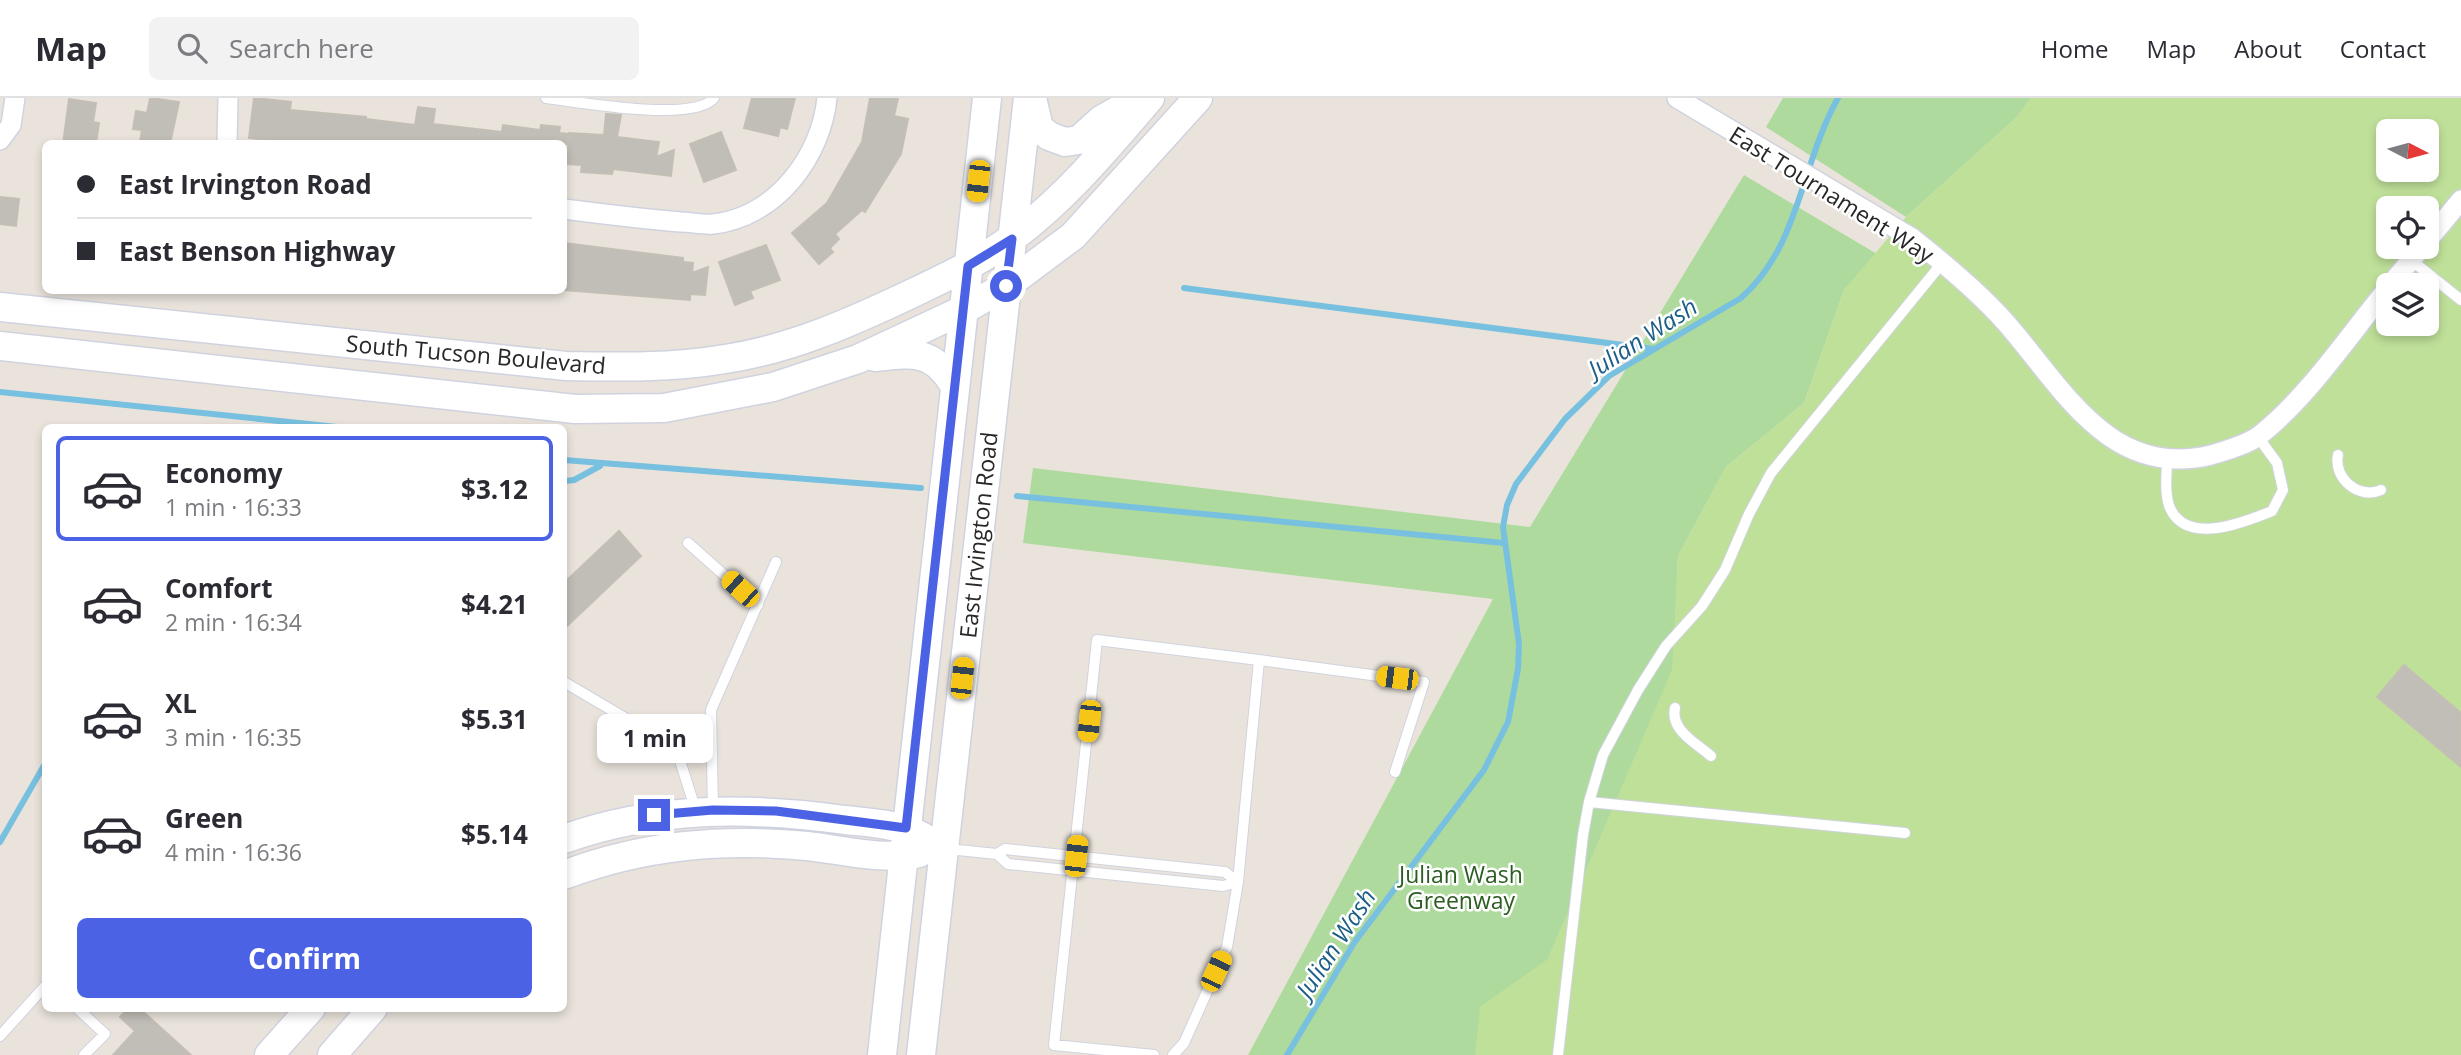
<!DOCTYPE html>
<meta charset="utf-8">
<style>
body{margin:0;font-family:"Open Sans",sans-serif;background:#f2f2f3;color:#2b2b33;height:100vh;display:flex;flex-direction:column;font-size:26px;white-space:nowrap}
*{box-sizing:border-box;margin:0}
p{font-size:23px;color:#7c7c81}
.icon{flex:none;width:38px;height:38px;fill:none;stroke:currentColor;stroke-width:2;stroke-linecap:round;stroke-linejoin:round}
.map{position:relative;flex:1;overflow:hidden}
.details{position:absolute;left:42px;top:326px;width:525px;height:588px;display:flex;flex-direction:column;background:#fff;border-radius:10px;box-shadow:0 4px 10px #0003}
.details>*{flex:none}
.hud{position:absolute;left:42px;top:42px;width:525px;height:154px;border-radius:10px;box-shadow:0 4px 10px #0003;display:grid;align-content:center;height:154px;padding:0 35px;background:#fff}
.needle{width:46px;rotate:96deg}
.fabs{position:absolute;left:2376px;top:21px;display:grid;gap:14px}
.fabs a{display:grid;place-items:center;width:63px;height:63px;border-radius:10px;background:#fff;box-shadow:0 4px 10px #0003;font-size:35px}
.end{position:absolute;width:32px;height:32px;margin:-16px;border:9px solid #4b62e5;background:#fff;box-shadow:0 0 0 4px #fff}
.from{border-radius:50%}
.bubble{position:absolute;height:49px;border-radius:10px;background:#fff;box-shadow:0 4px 10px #0003;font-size:23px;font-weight:700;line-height:49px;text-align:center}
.car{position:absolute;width:21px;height:42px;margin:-21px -10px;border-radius:9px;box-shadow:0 0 5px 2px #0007;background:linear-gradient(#f5c518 24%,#345 0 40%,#f5c518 0 76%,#345 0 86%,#f5c518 0)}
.hud b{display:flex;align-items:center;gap:24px;height:66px;font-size:26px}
.hud b+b{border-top:2px solid #e1e1e2}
.hud i{width:18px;height:18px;background:#2b2b33}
ul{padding:12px 0 0;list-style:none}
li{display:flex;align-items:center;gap:21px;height:105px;margin:0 14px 10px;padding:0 21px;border:4px solid transparent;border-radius:10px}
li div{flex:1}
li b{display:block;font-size:26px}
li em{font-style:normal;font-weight:700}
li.selected{border-color:#4b62e5}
li>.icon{width:63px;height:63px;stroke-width:1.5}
.primary-button{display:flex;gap:14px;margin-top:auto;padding:14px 35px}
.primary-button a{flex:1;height:80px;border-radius:10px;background:#4b62e5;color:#fff;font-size:28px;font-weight:700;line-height:80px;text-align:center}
header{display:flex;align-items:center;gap:42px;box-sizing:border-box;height:98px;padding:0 35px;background:#fff;border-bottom:2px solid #e1e1e2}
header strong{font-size:33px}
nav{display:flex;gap:38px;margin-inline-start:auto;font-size:24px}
.search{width:490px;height:63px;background:#f2f2f3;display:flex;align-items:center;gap:18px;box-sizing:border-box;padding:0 24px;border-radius:10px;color:#7c7c81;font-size:26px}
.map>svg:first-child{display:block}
</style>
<header>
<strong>Map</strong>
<div class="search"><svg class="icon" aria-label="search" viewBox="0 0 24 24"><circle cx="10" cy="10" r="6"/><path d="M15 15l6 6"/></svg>Search here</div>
<nav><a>Home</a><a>Map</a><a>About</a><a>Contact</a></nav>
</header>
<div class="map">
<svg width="2461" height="957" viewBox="0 0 2461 957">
<rect width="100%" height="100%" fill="#e9e3db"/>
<path fill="#afda9d" d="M1783 0H2031L2016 20 1906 119 1766 29Z
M1744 77 1877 156 1844 192 1804 305 1726 369 1678 458 1673 572 1548 861 1476 957H1248L1493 501 1023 445 1033 370 1530 429Z"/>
<path fill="#bfe099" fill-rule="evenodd" d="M2031 0H2461V957H1475L1480 909 1548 861 1672 572 1678 458 1726 369 1804 305 1844 192 1906 119 2016 20ZM2389 33H2427V72H2389ZM2389 110H2427V149H2389ZM2389 187H2427V226H2389Z"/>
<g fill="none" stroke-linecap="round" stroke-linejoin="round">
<path stroke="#78c0e0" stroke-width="6" d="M1184 190 1654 251
M0 294 337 329
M564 362 921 390
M564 383 574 382 600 368
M1017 398 1504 445
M0 744 46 664
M1287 957 1354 845 1484 672 1508 624 1518 571 1519 546 1503 429 1507 407 1516 386 1565 321 1609 278 1741 200C1800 148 1800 68 1838 0"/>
</g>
<path fill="#c1bdb7" stroke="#c4bfb5" stroke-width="2" d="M150 0 179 4 170 46 140 44 142 32 133 31 136 13 147 15Z
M254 0 291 4 290 12 366 19V21L415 27 418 9 435 11 433 26 502 34 503 27 540 32 541 27 560 29 559 35 569 36 568 46H299L249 40Z
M752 0H795L787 31 780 29 778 38 744 30Z
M870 0H898L894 18 908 21 901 56 865 114 862 112 835 136 839 141 830 150 833 154 819 166 792 135 827 105 862 44Z
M69 1 96 5 93 24 99 25 96 46H63Z
M606 16 621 17 617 39 659 44 656 59 674 52 671 78 613 71 612 76 581 74 582 67 567 66 569 35 604 37Z
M721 34 736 72 704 84 690 46Z
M0 99 19 101 16 128 0 126Z
M564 145 683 160V164L693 165 692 175 708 169 705 197 690 196V202L564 192Z
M766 147 780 182 750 193 753 200 735 207 719 164Z
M619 433 641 458 564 531V485Z
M2404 567 2461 615V669L2377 599Z
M128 910H139L191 957H113L135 933 120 919Z"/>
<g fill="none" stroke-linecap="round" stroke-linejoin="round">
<g stroke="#d0d3df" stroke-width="12">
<path id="service" d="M546 0C579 4 694 25 714 0
M2411 162 2461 202
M2338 357C2333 380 2359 402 2381 392
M2167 360C2167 375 2164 396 2170 410 2187 448 2245 424 2272 413L2283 392 2277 365 2258 339
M688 445 758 507
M1259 562 1424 584 1395 674
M564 584 676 650 696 713
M1675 610C1670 632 1696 645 1711 658
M1589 704 1905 735
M713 711 711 612 776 464
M948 751 997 756 1008 766 1223 788 1238 784 1225 774 1005 751 997 756
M77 910 105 936 84 957
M0 938 46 887
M1154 957 1054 947 1097 542 1259 562 1238 784 1227 849 1184 945 1173 957
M1558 957 1583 737 1589 704 1603 657 1638 592 1666 548 1702 508 1725 472 1749 416 1771 375 1943 164"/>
</g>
<g stroke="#d0d3df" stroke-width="22">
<path id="minor" d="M1677 0 1912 140C1945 166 1979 194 2007 226 2062 289 2110 382 2211 357 2227 352 2247 347 2260 337 2310 297 2348 238 2389 189
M0 42 11 27 15 0
M227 46 228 0
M564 111C603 116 642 121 681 124 691 124 703 127 713 126 776 119 821 59 827 0
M2427 143 2461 102
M2390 187 2422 149"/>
</g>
<g stroke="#d0d3df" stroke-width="31">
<path id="secondary" d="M1032 0 1039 30 1049 38 1065 44 1079 42 1101 22 1140 0
M0 209 566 268C618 269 673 270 725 261 792 251 854 223 915 194 948 178 983 162 1012 140 1065 101 1108 49 1150 0
M0 248 575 311 664 310 773 289 858 261 963 212 1006 188 1073 138 1198 0
M875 259C912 255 933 251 954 287
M564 741C656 708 749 709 845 722 872 725 899 726 923 739
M564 777C643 747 722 740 807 748 843 752 884 763 919 755
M269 957 311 910
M332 957 373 910
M882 957 987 0
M921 957 1028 0"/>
</g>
<use href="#service" stroke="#fff" stroke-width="10"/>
<use href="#minor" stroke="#fff" stroke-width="19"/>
<use href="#secondary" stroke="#fff" stroke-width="28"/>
</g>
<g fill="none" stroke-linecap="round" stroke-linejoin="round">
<path stroke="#4b62e5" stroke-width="9" d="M654 717 713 712 776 713 906 730 968 168 1012 141 1006 188"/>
</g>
<g text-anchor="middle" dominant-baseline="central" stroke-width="5" stroke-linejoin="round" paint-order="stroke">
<g font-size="23" fill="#282828" stroke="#fff">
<text transform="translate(1832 96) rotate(32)">East Tournament Way</text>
<text transform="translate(476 256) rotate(5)">South Tucson Boulevard</text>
<text transform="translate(978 437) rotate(-84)">East Irvington Road</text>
</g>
<g font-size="23" fill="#2b5c21" stroke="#fff">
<text x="1461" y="776">Julian Wash<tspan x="1461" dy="26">Greenway</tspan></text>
</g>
<g font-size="24" font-style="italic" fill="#1b5e88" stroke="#fff">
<text transform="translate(1642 239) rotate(-33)">Julian Wash</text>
<text transform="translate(1335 845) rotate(-57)">Julian Wash</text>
</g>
</g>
</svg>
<div class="fabs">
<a><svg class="needle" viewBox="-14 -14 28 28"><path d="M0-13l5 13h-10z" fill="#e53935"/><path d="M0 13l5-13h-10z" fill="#7c7c81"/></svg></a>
<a><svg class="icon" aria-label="locate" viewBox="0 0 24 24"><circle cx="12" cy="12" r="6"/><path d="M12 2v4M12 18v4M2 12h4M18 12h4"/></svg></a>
<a><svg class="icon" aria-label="layers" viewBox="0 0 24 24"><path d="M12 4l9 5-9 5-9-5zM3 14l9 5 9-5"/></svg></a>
</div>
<i class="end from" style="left:1006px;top:188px"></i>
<i class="end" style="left:654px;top:717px"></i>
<div class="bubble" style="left:597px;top:616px;width:116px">1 min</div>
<i class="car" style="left:978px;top:83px;rotate:186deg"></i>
<i class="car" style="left:740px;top:491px;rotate:312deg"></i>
<i class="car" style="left:962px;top:580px;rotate:6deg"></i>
<i class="car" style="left:1397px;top:580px;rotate:277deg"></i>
<i class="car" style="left:1089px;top:623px;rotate:186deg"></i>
<i class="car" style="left:1076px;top:758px;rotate:6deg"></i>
<i class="car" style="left:1216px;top:873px;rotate:25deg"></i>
<div class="hud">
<b><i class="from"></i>East Irvington Road</b>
<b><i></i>East Benson Highway</b>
</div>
<section class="details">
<ul>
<li class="selected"><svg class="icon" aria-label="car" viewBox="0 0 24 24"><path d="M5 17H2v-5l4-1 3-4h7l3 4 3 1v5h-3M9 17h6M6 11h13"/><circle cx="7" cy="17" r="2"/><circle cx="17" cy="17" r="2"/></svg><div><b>Economy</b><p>1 min · 16:33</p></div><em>$3.12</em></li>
<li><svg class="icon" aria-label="car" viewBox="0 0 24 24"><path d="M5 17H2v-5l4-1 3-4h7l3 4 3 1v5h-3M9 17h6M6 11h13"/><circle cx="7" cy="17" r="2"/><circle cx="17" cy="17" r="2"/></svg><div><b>Comfort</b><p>2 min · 16:34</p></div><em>$4.21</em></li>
<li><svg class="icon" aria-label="car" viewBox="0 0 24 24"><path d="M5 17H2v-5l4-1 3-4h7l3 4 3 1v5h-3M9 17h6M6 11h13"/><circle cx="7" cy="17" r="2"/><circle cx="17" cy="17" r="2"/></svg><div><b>XL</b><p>3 min · 16:35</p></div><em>$5.31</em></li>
<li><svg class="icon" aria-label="car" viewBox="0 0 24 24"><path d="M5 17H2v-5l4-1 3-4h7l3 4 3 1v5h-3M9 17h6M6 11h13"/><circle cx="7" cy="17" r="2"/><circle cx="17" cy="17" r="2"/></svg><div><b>Green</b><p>4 min · 16:36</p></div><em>$5.14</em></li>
</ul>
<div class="primary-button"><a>Confirm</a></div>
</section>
</div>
